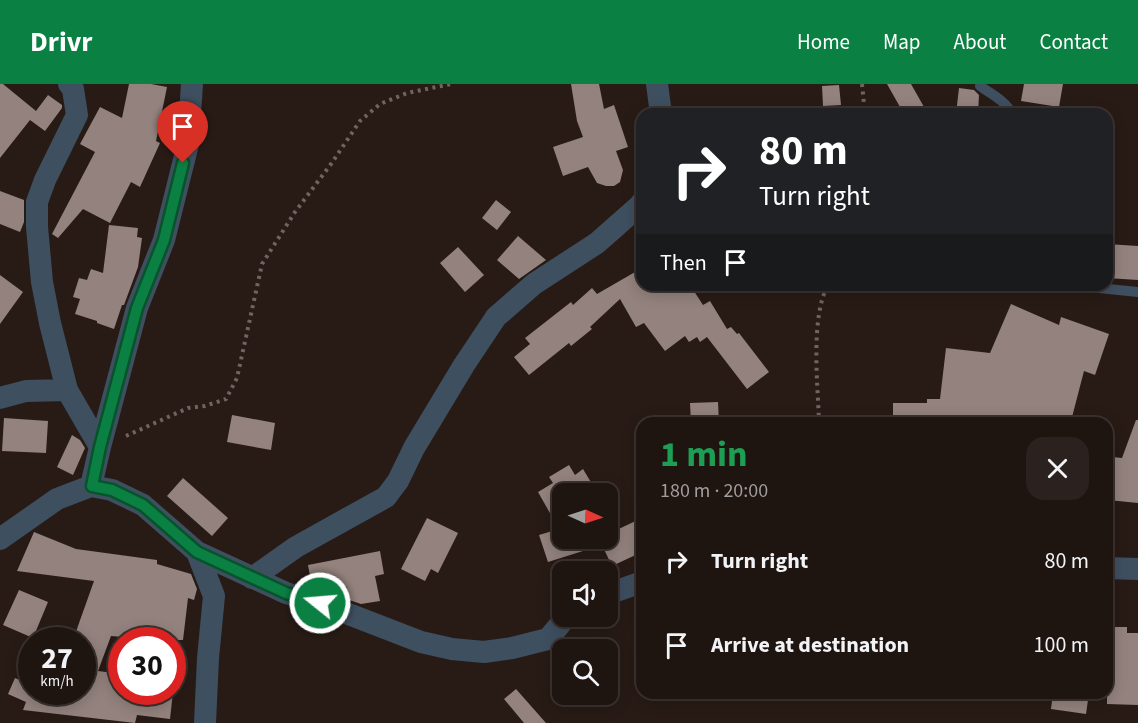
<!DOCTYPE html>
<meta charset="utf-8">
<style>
:root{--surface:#1e1410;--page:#2b211e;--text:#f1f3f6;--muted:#a19e9f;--line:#3c3330;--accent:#0b8043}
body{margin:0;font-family:"Source Sans 3",sans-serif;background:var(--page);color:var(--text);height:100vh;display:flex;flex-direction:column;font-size:22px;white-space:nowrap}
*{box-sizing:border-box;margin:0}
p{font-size:20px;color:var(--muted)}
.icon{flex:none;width:33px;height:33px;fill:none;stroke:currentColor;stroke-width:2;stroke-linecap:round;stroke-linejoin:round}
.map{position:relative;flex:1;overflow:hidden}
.side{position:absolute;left:636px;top:333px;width:477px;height:282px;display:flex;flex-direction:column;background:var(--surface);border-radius:18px;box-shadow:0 3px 15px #0003,0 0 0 2px var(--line)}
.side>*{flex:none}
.guide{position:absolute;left:636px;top:24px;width:477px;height:183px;border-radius:18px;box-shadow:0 3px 15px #0003,0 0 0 2px var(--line);background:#202124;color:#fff;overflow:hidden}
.needle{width:39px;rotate:93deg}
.buttons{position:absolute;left:552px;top:399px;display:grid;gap:12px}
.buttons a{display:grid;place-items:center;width:66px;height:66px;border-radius:12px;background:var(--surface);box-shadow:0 3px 15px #0003,0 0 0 2px var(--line);font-size:30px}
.speed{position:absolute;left:18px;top:543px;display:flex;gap:12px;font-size:30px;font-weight:700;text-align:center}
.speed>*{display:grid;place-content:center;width:78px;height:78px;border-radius:50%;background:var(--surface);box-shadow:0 3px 15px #0003,0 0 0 2px var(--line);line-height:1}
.speed small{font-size:15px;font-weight:400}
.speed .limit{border:9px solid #d22;background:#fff;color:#111}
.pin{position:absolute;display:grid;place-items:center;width:51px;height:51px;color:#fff;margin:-62px -26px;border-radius:50% 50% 50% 0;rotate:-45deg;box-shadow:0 0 6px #0007}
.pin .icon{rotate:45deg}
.me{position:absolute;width:66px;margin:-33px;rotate:287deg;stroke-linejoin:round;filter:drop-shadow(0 0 4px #0008)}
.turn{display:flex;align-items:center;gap:21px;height:126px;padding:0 24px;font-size:27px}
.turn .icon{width:78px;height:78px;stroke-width:2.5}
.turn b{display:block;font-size:42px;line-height:51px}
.then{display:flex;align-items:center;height:57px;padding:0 24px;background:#0003;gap:12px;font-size:22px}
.round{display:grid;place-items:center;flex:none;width:63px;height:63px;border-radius:18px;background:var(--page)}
.summary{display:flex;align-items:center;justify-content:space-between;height:102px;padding:0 24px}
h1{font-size:36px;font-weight:700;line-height:45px;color:#1e9e55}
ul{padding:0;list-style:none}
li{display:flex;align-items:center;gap:18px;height:84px;padding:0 24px}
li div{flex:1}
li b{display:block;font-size:22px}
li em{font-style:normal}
header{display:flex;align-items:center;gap:36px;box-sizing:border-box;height:84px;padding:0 30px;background:var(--accent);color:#fff}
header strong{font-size:28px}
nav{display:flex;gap:33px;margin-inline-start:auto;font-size:21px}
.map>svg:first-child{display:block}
.building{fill:#93827d}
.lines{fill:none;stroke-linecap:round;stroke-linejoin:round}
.path{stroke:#706460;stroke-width:4;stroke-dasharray:3 4.5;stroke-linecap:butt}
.lane{stroke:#3e4f60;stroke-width:10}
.street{stroke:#3e4f60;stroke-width:22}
.route-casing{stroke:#07532c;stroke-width:15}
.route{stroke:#0b8043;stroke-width:10}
</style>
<header>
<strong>Drivr</strong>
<nav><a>Home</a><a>Map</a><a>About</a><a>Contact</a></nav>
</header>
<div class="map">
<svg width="1138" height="639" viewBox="0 0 1138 639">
<rect width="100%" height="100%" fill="#281b16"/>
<path class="building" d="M0,0H3L36,27L48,11L62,21V24L45,47L30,36L0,74Z
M129,0H151L167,3L156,57L160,59L140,103L131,98L110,139L83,125L58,154L52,150L95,68L80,60L100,23L122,34Z
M571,0H599L604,25L614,21L628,63L616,67L623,86L620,98L614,102H606L597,99L588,83L563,92L553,63L583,53L577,37Z
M887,0H911L928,30H904Z
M1024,0H1063L1059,23L1021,17Z
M839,1L841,21L823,22L822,2Z
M959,4L974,6L979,11L978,30H956Z
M0,107L24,116V138L20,148L0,140Z
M496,116L511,128L497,146L482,134Z
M109,141L138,144L137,153L142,154L138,183L124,221H122L114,245L97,239V237L75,230L80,215L73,213L79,194L87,196L91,185L103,189Z
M518,152L546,176L519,195L497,176Z
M1107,160L1138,162V196L1107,194Z
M458,163L484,191L465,208L440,179Z
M642,184V201H690L703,221L710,217L727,245L731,243L737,250L739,249L769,288L747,305L707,253L700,258L697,253L689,258L685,252L665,267L644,239L636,243L620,215L590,243L592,245L571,262L569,259L529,291L514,273L530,260L525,254L571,218L573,221L592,204L597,210Z
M0,191L23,208L0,240Z
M1011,220L1059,241L1061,233L1109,250L1095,291L1084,287L1071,337L1048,331L1046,339H1033L1004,332L1002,339H893V319H927V315H940L946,264L990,269Z
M718,318L719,339H691L690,319Z
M232,331L275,339L271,366L227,358Z
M4,334L48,337L46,369L2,367Z
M1136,336H1138V419L1108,416L1112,373L1122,374Z
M72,351L80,356L85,364L73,391L57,383Z
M569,381L575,391L583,385L598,410H562V454H608V450L642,434V468L612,482L602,461L548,478L539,451L559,445L538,408L553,399L549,393Z
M183,394L228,434L212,452L167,412Z
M427,434L458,449L438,489L431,485L425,497L401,485Z
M34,448L76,465L157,476V480L191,490L197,505L194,516L188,514L183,556H158L111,552L98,587L122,590V608H173L170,635L137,631L135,639L23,626L26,618L8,610L15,594L32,601V608H82V556H73L94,497L17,487Z
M380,467L384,490L375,492L380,517L361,520L349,516L347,503L325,507L312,503L308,481Z
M19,506L48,518L33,554L3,541Z
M1109,543H1127V549H1138V621L1107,620V599H1110Z
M516,605L546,639H524L504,615Z
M1053,609H1089L1086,630L1051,625Z"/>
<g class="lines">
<path class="path" d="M862,0L865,30
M819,339C818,301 810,234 828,201
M126,352L188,324L205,322L226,315L237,294L262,180L295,128L331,80L360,37L380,20L407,9L451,0"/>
<path class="lane" d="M980,2C991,10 1006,17 1012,30
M1070,201L1138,208"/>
<path class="street" d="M69,0L73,5L77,31L45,96L37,118V143L42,198L50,239L67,306L100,363
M657,0L661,30
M0,314L26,307L67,306
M91,402L100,363L137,224L164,156L188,60L192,0
M0,455L57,415L91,402L112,406L143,421L197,468L286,509L320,519L421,558L452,565L484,568L512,564L548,555L567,532
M197,468L214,512L208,574L205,639
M1107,484L1138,485
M252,494L296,463L386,413L398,397L414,364L464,281L496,233L534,200L597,159L639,122L642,118
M608,510L642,498"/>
</g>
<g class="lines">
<defs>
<path id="route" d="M183,79L164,156L137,224L100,363L92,402L112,406L143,421L197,468L286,509L320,519"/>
</defs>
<use href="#route" class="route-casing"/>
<use href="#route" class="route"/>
</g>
</svg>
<div class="buttons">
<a><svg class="needle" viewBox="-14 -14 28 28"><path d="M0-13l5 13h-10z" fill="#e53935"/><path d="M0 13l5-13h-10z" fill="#a19e9f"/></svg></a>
<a><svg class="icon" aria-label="sound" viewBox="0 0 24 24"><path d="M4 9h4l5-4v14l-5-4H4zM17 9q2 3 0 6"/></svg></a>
<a><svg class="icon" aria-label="search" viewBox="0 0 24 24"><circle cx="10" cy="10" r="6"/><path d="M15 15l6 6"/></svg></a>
</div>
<div class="speed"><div>27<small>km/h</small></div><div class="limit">30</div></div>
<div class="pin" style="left:183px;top:79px;background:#d93025"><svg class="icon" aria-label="arrive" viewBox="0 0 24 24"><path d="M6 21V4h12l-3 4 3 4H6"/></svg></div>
<svg class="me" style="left:320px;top:519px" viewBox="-20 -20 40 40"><circle r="17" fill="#0b8043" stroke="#fff" stroke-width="3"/><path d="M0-11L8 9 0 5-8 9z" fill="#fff"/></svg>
<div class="guide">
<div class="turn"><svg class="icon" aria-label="right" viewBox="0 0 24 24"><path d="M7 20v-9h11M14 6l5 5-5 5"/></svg><div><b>80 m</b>Turn right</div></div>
<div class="then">Then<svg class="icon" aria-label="arrive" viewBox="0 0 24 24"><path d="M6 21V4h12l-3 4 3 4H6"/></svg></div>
</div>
<section class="side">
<div class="summary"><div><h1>1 min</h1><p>180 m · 20:00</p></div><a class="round"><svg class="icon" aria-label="close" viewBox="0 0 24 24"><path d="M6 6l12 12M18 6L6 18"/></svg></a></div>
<ul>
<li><svg class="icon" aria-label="right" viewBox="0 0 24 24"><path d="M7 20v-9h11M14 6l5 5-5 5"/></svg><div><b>Turn right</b></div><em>80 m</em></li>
<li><svg class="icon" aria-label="arrive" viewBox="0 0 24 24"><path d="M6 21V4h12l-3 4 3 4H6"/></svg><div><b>Arrive at destination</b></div><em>100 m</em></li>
</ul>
</section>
</div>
